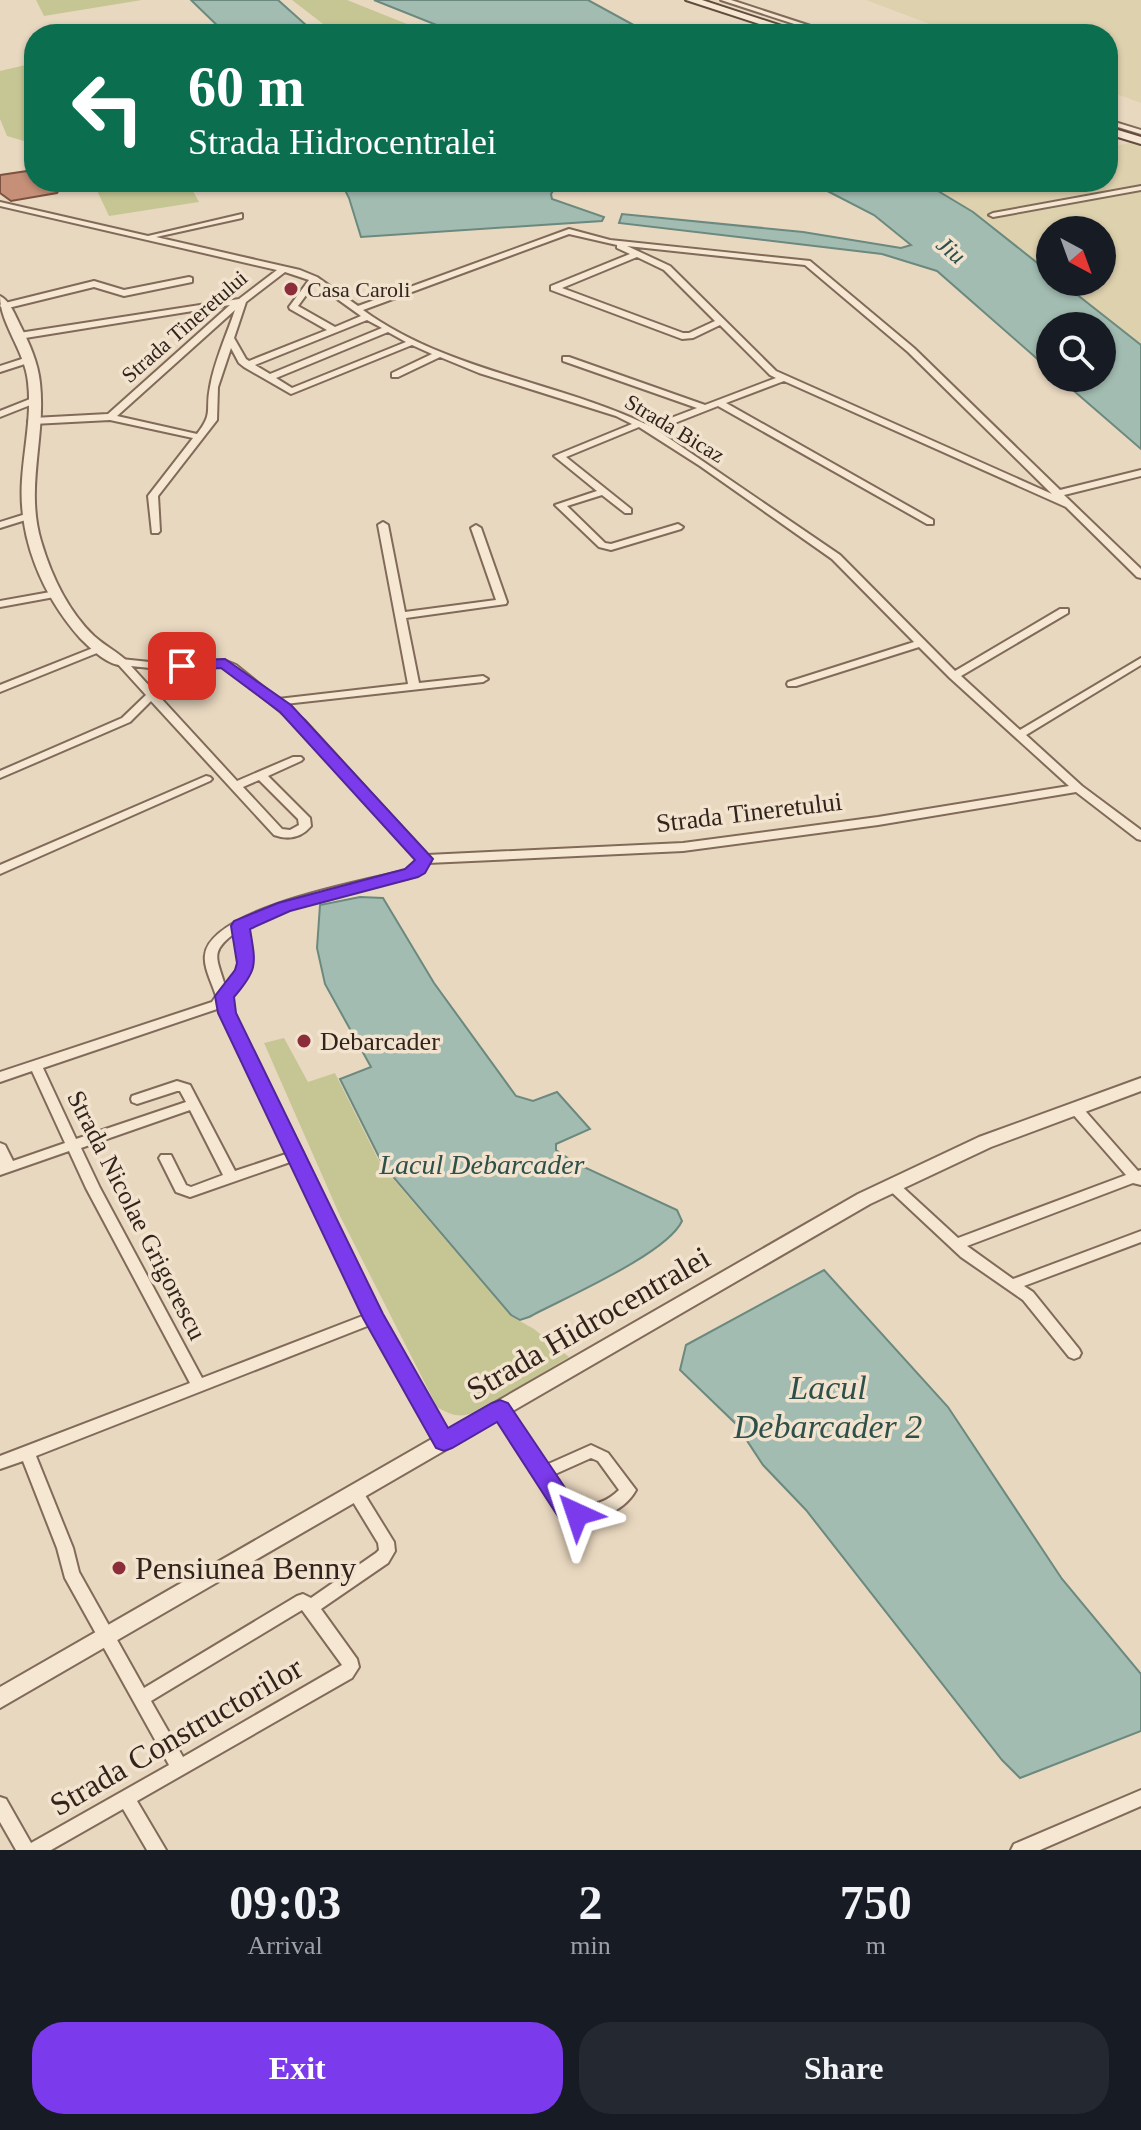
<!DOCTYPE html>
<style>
:root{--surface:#171b24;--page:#242831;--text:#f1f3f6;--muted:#9ea1a6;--accent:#7c3aed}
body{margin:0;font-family:Georgia,serif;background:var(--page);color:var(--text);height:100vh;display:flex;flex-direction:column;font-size:30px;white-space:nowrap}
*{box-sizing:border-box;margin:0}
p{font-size:26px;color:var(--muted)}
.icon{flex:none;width:44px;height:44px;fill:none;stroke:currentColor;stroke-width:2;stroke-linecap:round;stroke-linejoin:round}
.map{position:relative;height:1850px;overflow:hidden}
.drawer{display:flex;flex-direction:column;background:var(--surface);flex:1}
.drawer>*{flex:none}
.banner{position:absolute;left:24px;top:24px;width:1094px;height:168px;border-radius:32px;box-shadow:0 2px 6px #0004;background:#0b6e4f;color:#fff;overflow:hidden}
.needle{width:52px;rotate:139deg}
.controls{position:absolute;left:1036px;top:216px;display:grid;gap:16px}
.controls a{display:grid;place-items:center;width:80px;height:80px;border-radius:50%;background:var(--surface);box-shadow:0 2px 6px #0004;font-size:40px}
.pin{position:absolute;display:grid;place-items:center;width:68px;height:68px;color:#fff;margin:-34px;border-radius:16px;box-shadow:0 4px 12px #0006}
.me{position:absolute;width:88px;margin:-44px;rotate:318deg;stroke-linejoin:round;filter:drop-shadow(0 0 6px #0008)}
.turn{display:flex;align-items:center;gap:28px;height:168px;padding:0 32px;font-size:36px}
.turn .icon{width:104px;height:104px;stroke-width:2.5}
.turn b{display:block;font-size:56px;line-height:68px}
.eta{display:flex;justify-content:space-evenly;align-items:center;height:136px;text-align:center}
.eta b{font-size:48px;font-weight:600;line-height:56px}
.action{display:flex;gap:16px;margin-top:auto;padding:16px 32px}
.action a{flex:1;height:92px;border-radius:32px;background:var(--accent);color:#fff;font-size:32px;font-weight:600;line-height:92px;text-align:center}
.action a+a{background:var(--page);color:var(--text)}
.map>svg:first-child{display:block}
.farmland{fill:#ded1ae}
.green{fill:#c6c695}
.water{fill:#a2bcb1;stroke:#6b897e;stroke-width:2}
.building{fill:#c58f78;stroke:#7e5241;stroke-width:2}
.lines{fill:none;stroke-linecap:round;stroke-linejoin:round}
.minor-casing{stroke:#816a59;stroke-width:4}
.tertiary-casing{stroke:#816a59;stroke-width:4}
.secondary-casing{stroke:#634b3d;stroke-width:4}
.minor{fill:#f5e7d2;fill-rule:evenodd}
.tertiary{fill:#f5e7d2;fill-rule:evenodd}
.secondary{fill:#f5e7d2;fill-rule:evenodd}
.route{fill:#7c3aed;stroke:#51269a;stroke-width:2}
.poi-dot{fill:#8b2e3a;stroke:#f2e3cf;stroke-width:3}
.labels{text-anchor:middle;stroke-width:7;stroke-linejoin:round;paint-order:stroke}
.far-poi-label{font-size:22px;fill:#32241d;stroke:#f2e3cf;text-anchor:start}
.far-street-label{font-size:22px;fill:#32241d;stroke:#f2e3cf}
.far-water-label{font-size:24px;font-style:italic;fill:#2d504a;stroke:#f2e3cf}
.street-label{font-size:26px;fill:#32241d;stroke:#f2e3cf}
.poi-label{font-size:26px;fill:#32241d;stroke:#f2e3cf;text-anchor:start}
.water-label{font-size:28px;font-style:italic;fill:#2d504a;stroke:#f2e3cf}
.near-street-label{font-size:32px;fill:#32241d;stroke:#f2e3cf}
.near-poi-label{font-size:32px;fill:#32241d;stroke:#f2e3cf;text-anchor:start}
.near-water-label{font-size:34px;font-style:italic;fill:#2d504a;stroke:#f2e3cf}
</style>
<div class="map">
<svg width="1141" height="1850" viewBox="0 0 1141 1850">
<rect width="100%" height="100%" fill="#e9d8c0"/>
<path class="farmland" d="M866,0H1141V103L1108,91V34H956Z
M1141,140V345L1061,282H1102V230H1050V273L973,212L938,190L972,182H1108V148Z"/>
<path class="green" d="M36,0H142L44,16Z
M292,0H347L432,34H336Z
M34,63V144L7,136L0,119V71Z
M93,182H188L199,202L109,216Z
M284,1038L308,1082L335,1073L381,1165L511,1316L534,1329L569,1357L477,1412C460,1418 452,1416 437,1407L340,1216L264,1043Z"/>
<path class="water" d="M191,0H278L316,34H226Z
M374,0H588L650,34H459Z
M341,182H559L551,194L552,199L604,217L602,221L361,237L349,198Z
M810,182H923L973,212L1050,273V282H1061L1141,345V449L1059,378H1102V326H1050V370L937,271L882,254L619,223L622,214L803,232L901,248L911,245L874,215Z
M360,897L383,898L434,983L516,1096L533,1101L557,1092L590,1129L556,1144V1150L575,1163L677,1210L682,1221C667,1254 564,1298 529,1317L520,1320L511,1315L383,1165L340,1079L371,1067L325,984L317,948L320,905Z
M824,1270L948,1407L1062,1579L1141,1674V1731L1020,1778L1002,1760L806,1510L763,1465L736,1424L680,1370L686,1345Z"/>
<path class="building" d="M34,170V182H64L57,193L11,201L0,193V175Z"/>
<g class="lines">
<defs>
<path id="minor" d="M721,0H731L835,34H825Z
M772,25L777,26L766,34H758Z
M1108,120L1141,130V134L1108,124Z
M1141,186V190L993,217L989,215L993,213Z
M0,202L148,236L242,214V218L156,237L300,270L317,277L358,306L569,229L610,240L810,261L914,348L1060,490L1141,470V476L1064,495L1141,569V578L1137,577L1066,507L784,381L726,403L933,520V524H927L718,406L657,430L840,555L955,671L1060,609H1068V613L961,676L1020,730L1141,658V665L1026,735L1082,786L1141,830V840L1137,839L1076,792L878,825L683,851L428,863L422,872L416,876C359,891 299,899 246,927L252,963L250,972L229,998L238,1026L304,1155L379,1316L451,1442L449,1446L444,1448L439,1446L370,1325L36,1456L73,1548L79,1572L144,1688L297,1596L303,1594L311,1598L376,1553L379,1550L378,1543L350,1497L347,1492L350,1487L355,1486L360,1487L394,1542L395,1551L388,1563L321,1609L357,1659L359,1667L352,1678L137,1801L166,1850H147L123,1809L51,1850H16L0,1822V1797L6,1799L31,1843L169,1765L65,1578L57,1548L23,1461L0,1469V1456L190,1383L86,1188L69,1151L0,1175V1143L5,1145L13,1161L65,1143L32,1071L0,1082V1072L212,1002L216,996C213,985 203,967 205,955C210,908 368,880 408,870L414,866L418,859L297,725L228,669L219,665L185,669L158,695L237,781L293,757H301L303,759L301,761L268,776L310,818L311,826C301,838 288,840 274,835L151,701L130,722L0,778V771L122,718L146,695L116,662L121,659L169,664L224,660L236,665L278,699L408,684L378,525L383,522L388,525L405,612L496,600L471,528L476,525L481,528L507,602L506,604L406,618L419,683L483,676L488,679L483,682L285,704L305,721L427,855L683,843L878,817L1069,786L950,678L919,647L796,686H788L787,684L788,682L914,642L832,559L700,466L639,427L566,457L631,509V513H625L602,495L567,506L605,543L611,544L678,524L683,527L681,529L611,550L599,547L555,505L597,491L554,456L632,424L616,416L479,373L440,357L398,377H392V373L432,354L412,345L291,394L244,367L239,363L231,348L218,387L217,420L158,496L160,531L158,533H152L148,496L193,438L110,420L33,424L28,421L33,418L108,414L230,305L19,339L15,336L19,333L239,299L277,270L0,206ZM569,234L617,245V248L630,254L551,286V290L682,339L693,338L720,325L770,375L776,378L705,405L569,357H563V361L697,408L650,426C557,381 449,372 363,310ZM627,246L805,265L908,352L1052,494L776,371L670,266ZM637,257L664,270L715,321L689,333H683L562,288ZM285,272L309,280L289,307L290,309L327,330L249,361L246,359L234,338L246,302ZM315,283L361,316L335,327L298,306ZM235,310C227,334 214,362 210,387C205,411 214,412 197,434L117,416ZM367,320L382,328L270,374L255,365ZM388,332L406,342L292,388L276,378ZM131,666L169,670H172L152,689ZM259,780L298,819L299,825L290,830L282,829L243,787ZM235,933C240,961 244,964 225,986C217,958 209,952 235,933ZM220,1008L226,1026L289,1153L235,1171L190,1085L177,1081L132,1096L131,1099L132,1102L137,1104L177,1091H180L186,1102L76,1139L43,1068ZM190,1110L223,1175L191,1187L186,1185L171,1155H161L159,1158L176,1192L190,1197L293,1161L365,1315L202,1378L100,1188L81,1148ZM302,1610L342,1665L183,1757L151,1701Z
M189,277L192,278V282L124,296L94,287L4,309L0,306L1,304L94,281L124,290Z
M28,357L32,360L31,362L0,372V366Z
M35,397L40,400L38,402L0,417V411Z
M29,513L34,516L32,518L0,528V522Z
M56,591L60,592V596L0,607V601Z
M98,646L102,647L103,649L102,651L0,692V685Z
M206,776L210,777L212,779L210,781L0,874V865Z
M1075,1103L1080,1105L1138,1171L1141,1170V1185L1133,1183L967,1246L1013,1279L1141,1231V1242L1024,1286L1033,1292L1079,1349L1081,1353L1079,1357L1074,1359L1069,1357L1023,1300L961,1257L885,1186L887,1182H897L958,1238L1126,1175L1070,1111L1068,1108L1070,1105Z
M500,1403L505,1405L546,1465L591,1445L608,1453L636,1490C622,1515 589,1524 563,1516L495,1413L493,1409L495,1405ZM591,1458L598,1461L619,1490C606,1503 591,1507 573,1505L553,1475Z
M1141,1790V1806L1040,1850H1011L1014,1844Z"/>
<path id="tertiary" d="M0,296C10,301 15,315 20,325C29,343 38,362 40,383C46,436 25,488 41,541C51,575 68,611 94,636C105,646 118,652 128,662L126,665C110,668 91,649 80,638C42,595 18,538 22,480C24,448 32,415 28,382C25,351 0,324 0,296Z
M1141,1078V1091L991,1147L870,1204L0,1708V1687L858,1194L979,1137Z"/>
<path id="secondary" d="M686,0H702L806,34H790Z
M1108,127L1141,137V144L1108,134Z"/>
</defs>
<use href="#minor" class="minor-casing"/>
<use href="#tertiary" class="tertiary-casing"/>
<use href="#secondary" class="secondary-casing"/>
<use href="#minor" class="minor"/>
<use href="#tertiary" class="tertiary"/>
<use href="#secondary" class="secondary"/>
</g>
<path class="route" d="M225,659L291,705L433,859L425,873L418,877L290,911L250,929C256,965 258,969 234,997L236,1013L383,1314L448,1428L492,1403L500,1400L508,1403L576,1504L585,1507L589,1514L585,1521L577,1524L559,1518L497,1422L452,1448L444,1451L436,1448L363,1318L218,1013L215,996L235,970L237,963L231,926L234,921L278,903L405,869L415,860L280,712L221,668L182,671L174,666L182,661Z"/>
<g class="poi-dot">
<circle cx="291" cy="289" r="8"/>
<circle cx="304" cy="1041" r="8"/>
<circle cx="119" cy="1568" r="8"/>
</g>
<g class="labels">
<g class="far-poi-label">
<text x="307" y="297">Casa Caroli</text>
</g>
<g class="far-street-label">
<text transform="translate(184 326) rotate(-41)" y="8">Strada Tineretului</text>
<text transform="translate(675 428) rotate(31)" y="8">Strada Bicaz</text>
</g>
<g class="far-water-label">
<text transform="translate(951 250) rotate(40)" y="8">Jiu</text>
</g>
<g class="street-label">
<text transform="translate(749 812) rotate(-7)" y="9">Strada Tineretului</text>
<text transform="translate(137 1215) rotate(63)" y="9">Strada Nicolae Grigorescu</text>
</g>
<g class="poi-label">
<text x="320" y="1050">Debarcader</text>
</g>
<g class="water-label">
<text x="482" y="1174">Lacul Debarcader</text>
</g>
<g class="near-street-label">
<text transform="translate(588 1323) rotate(-30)" y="11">Strada Hidrocentralei</text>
<text transform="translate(176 1736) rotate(-30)" y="11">Strada Constructorilor</text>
</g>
<g class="near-poi-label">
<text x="135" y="1579">Pensiunea Benny</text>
</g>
<g class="near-water-label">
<text x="828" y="1399">Lacul<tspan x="828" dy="39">Debarcader 2</tspan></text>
</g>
</g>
</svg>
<div class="controls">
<a><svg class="needle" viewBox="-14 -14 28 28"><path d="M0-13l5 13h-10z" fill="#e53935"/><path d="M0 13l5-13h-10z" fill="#9ea1a6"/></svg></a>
<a><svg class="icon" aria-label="search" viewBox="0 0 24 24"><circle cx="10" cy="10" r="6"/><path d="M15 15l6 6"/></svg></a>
</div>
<div class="pin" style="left:182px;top:666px;background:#d93025"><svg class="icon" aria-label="arrive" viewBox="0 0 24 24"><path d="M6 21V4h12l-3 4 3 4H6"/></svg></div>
<svg class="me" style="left:577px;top:1514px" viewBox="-20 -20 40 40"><path d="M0-17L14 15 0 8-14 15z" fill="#7c3aed" stroke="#fff" stroke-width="4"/></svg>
<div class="banner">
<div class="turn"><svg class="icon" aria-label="left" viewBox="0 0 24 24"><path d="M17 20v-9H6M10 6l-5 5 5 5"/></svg><div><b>60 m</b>Strada Hidrocentralei</div></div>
</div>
</div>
<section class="drawer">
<div class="eta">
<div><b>09:03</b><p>Arrival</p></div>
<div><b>2</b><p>min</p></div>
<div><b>750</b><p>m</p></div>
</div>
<div class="action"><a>Exit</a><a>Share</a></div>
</section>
